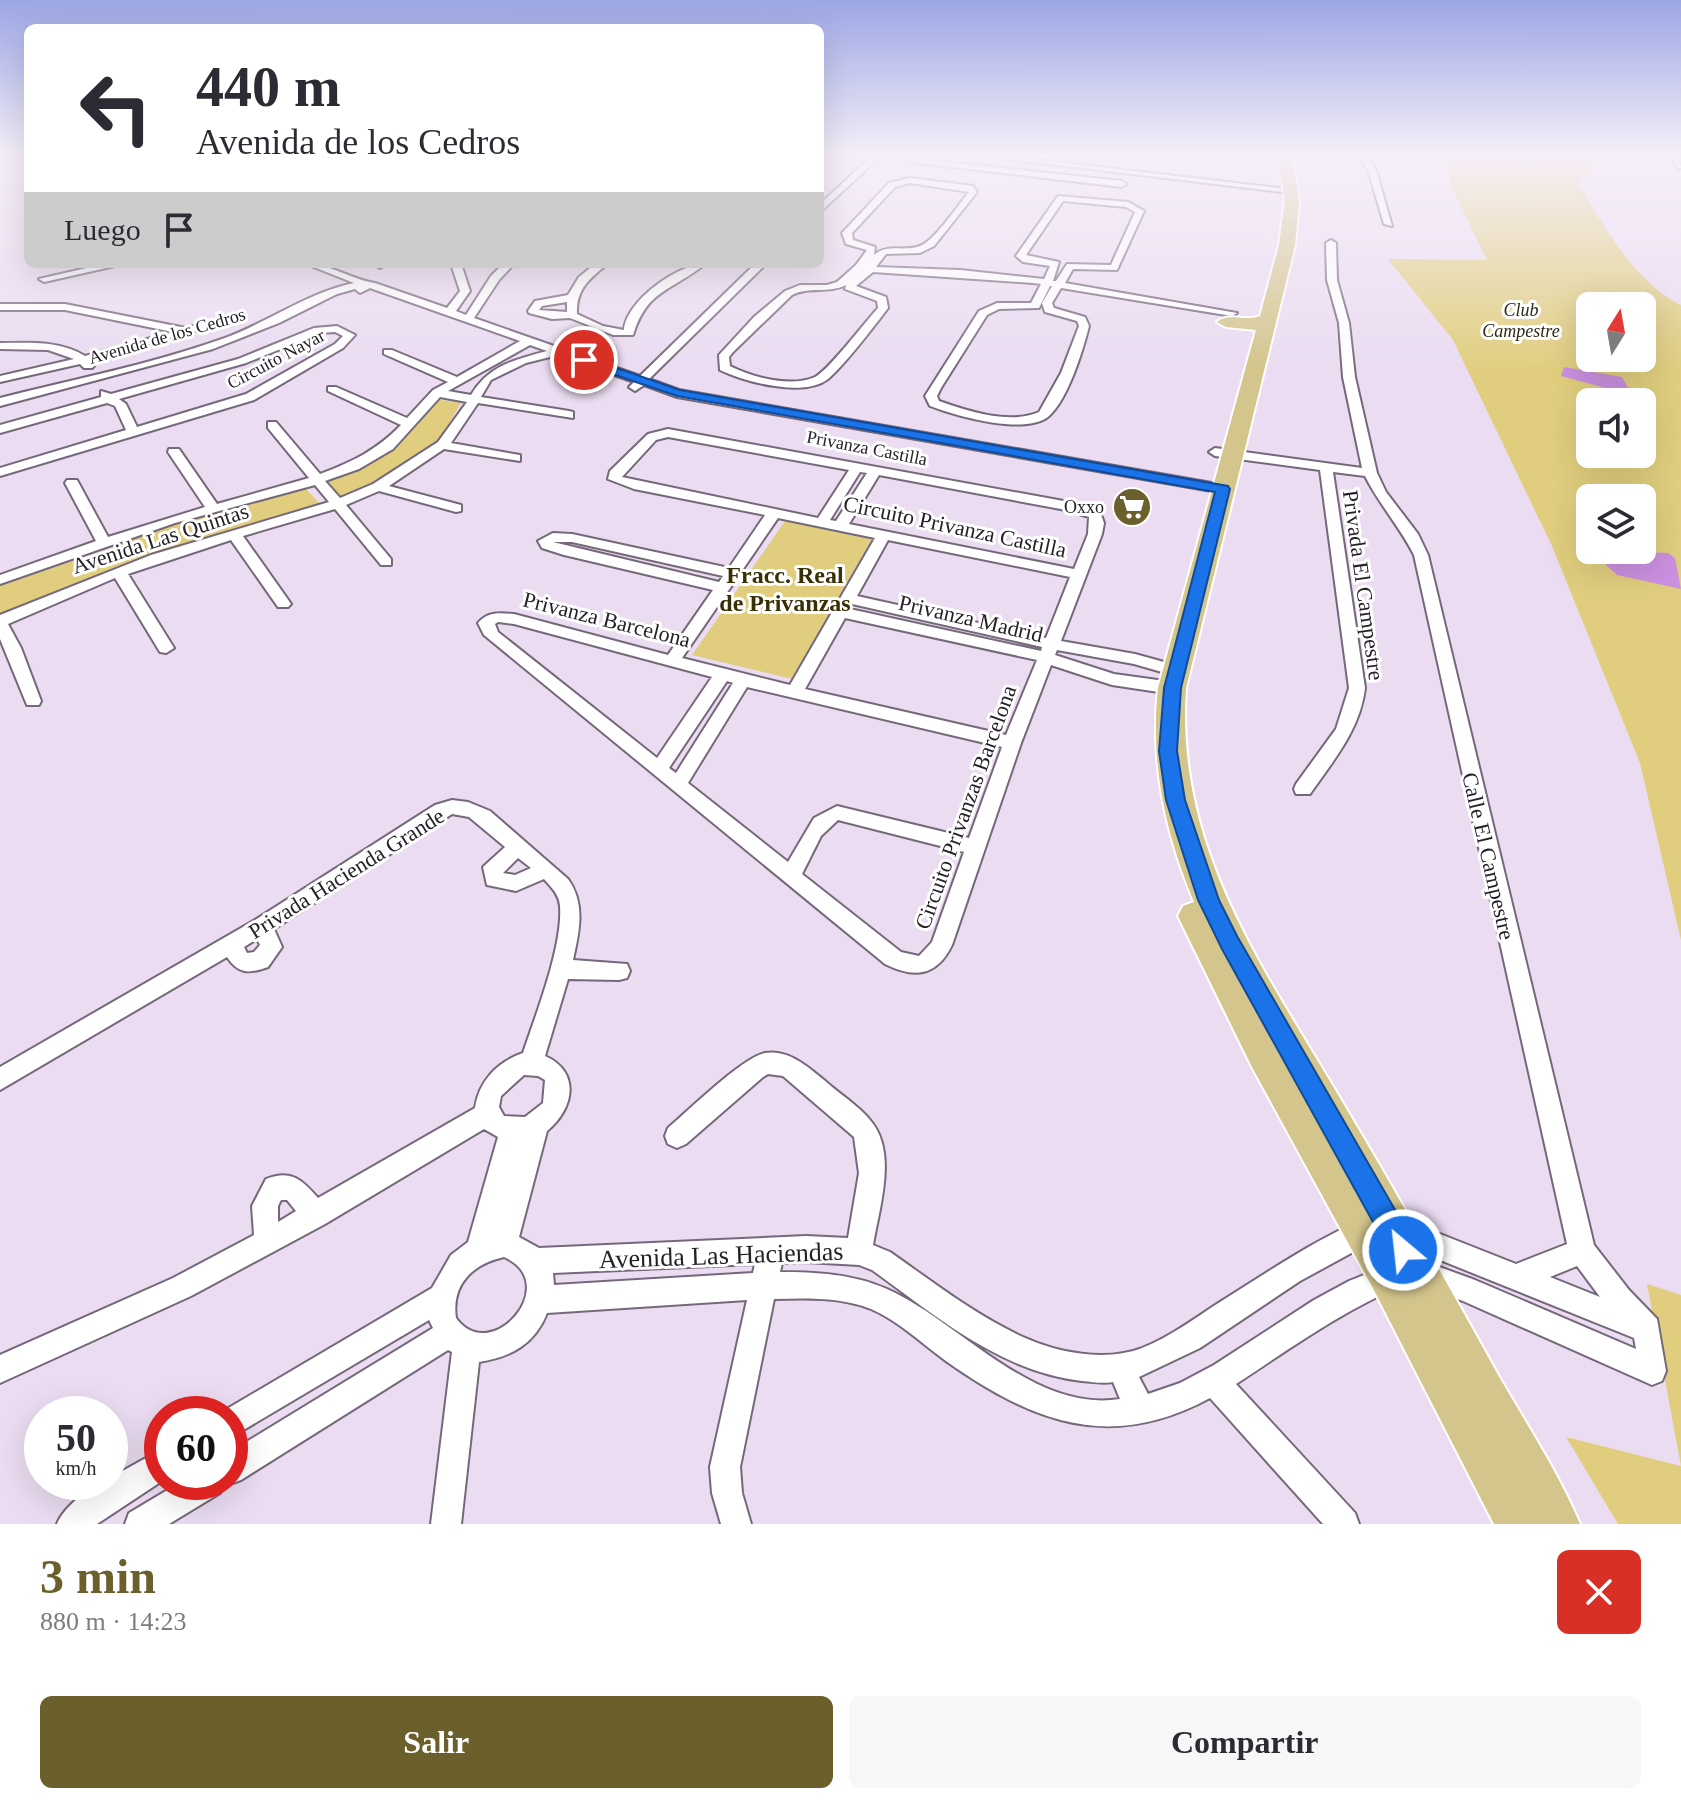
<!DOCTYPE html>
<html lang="es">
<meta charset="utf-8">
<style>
:root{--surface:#fff;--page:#f7f7f7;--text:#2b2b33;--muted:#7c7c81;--accent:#6b5f2c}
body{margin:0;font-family:Georgia,serif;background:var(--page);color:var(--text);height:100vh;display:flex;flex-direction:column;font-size:30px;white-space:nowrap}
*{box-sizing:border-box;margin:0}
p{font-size:26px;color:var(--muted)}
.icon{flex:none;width:44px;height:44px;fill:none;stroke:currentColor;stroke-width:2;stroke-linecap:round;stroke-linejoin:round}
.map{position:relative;height:1524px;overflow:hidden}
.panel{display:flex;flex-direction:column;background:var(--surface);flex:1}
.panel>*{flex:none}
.guide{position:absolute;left:24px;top:24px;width:800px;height:244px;border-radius:12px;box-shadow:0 8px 32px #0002;background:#fff;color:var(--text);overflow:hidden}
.needle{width:52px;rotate:11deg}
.controls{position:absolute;left:1576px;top:292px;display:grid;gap:16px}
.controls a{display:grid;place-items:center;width:80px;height:80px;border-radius:12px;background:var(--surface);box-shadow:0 8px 32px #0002;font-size:40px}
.speed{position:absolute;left:24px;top:1396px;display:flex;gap:16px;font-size:40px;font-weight:700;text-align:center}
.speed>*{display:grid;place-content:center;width:104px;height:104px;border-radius:50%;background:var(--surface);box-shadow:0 8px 32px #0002;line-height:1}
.speed small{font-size:20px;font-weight:400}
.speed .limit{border:12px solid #d22;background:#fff;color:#111}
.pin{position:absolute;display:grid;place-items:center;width:68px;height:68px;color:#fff;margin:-34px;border:4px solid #fff;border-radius:50%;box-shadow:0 2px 8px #0007}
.me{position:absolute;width:88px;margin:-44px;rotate:332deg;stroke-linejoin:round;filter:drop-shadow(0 0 6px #0008)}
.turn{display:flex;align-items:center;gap:28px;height:168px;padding:0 40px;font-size:36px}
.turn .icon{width:104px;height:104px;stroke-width:2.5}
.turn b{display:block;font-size:56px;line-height:68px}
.then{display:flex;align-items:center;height:76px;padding:0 40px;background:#0003;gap:16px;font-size:30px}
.round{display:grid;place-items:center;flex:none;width:84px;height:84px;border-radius:12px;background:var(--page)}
.head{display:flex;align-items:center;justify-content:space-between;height:136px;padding:0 40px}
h1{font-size:48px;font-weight:700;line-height:60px;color:var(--accent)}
.cta{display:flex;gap:16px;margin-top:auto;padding:16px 40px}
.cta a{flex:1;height:92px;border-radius:12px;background:var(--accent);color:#fff;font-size:32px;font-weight:700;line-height:92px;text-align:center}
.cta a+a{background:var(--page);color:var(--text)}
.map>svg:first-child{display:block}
.green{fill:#e0ce7e;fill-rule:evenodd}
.water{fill:#cb90df}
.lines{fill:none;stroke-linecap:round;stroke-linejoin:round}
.street-casing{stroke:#76687b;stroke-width:4}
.primary-casing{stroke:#fff;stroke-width:4}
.street{fill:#fff;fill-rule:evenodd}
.primary{fill:#d3c58b;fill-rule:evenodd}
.route{fill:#1a73e8;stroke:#114b97;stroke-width:2}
.labels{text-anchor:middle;stroke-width:6;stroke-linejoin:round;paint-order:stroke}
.far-park-label{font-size:18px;font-style:italic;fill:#2e2a18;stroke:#fff}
.far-street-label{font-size:18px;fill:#262128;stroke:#fff}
.far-poi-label{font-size:18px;fill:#262128;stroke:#fff;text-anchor:end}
.street-label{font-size:22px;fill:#262128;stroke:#fff}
.neighbourhood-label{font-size:24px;font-weight:bold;fill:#382f04;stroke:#fff}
.near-street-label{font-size:26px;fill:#262128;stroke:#fff}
</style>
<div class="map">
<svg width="1681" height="1524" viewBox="0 0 1681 1524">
<rect width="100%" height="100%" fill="#ebdcf1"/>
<path class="green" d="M1444,157H1596L1599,159L1578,183C1602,224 1637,285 1681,305V940L1640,763L1552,546L1453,340L1388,259L1487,260L1453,191ZM1590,306H1642V358H1590ZM1590,402H1642V454H1590ZM1590,498H1642V550H1590Z
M435,399L461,403L438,442L371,486L339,499L328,481L376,459Z
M306,489L321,505L144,556L0,614V585L109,549L150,530Z
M785,521L872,539L792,679L692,655Z
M1647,1284L1681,1295V1524H1618L1566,1437L1681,1466Z"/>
<path class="water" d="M1564,367L1622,377L1632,395L1561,376Z
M1599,550L1668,553L1675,558L1681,589L1617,575L1602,561Z"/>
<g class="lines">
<defs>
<path id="street" d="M871,157H880L820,212V204Z
M988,157H1013L1295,190L1291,193Z
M1360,157H1368L1376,170L1392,226L1384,224L1368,170Z
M1671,157H1679L1681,168H1678Z
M911,158L1122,181L1126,184L1122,187L908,162Z
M910,178L973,186L977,192L934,246L920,253L886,254L876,267L960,270L1044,279L1050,266L1023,262L1016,256L1058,196L1128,202L1144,211L1117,270L1073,269L1065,283L1237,313L1232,316L1061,288L1052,303L1054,308L1085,317L1089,326C1083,350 1068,399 1049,416C1026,436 956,416 930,406L925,396L979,311L997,303H1031L1041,284L1033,283L873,272L856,286L886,297L888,308C871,330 848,361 828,379C804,398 745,382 720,370L719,355L754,317L785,291L800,285H827L837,282L856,265L867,250L846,244L842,233L889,183ZM910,183L969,192C958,205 933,244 917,247C901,251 887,244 874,255L875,247L853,240L852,233L895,187ZM1063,201L1126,207L1135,212L1111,265L1067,264L1056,281H1053L1059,262L1026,255ZM846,285L845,289L877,301L878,308C865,322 829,370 815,377C790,388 752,377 730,366L729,357L733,352L792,295C809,286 828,294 846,285ZM1050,286H1052L1042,303L1045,312L1077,321L1079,326L1061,373L1039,412C1010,425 967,411 939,401L937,396L941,388L987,315L999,309L1039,308Z
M1331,240L1336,243L1337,280L1349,323L1355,377L1377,473L1386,492L1418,534L1428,555L1594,1245L1629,1290L1657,1319L1666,1371L1662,1381L1652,1385L1463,1301L1414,1283L1410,1274L1414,1265L1423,1261L1475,1280L1636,1349L1634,1338L1388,1239L1384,1230L1388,1221L1397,1217L1516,1264L1567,1244L1414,555C1400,527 1379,504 1365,476L1333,472L1365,688C1360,730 1333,761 1310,794H1296L1294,789L1296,784L1336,729L1349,688L1320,470L1215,456L1209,452L1215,448L1362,468L1343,377L1339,323L1327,280L1326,243ZM1577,1266L1600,1297L1550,1277Z
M104,264H124L44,282L39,279Z
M306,264C331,264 353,280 375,283L447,308L460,291L452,267L454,264H465L462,267L470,291L456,311L466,315L491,276L503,264H514L499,280L474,318L640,376L755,264H766L649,379L679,390L1223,485L1230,489L1223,493L677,397L644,385L635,391L629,387L634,382L558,355L526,363L491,380L481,397L569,411L573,412V418L478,403L451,443L520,455V461L444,449L389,486L461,505V511L456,512L379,491L346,505L391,559V565H381L335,509L243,536L291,604L288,607H278L231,540L128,574L174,648L166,653L160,652L115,578L8,624L21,648L41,701L39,705H27L0,639V615L151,555L329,502L315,485L175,523L0,584V575L96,541L65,483L67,480H77L108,537L205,507L168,452L169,449H179L217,504L309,478L268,428V422H276L320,474C352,462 377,450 401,425L328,391V387H336L407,418L433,390L448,382L384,354V350H392L457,377L520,341L370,288L360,293L355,289L337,294L279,323L213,349L0,406V398C75,379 152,364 225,338C268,322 309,292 354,283ZM530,345L547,351C514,360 489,365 471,395L448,391ZM440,397L467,402L438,442L373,484L340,498L325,481L359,469L393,449Z
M386,264L380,268L375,265L376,264Z
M595,264H607C590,279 576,288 577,314L603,326L624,330C626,301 678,264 705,264C672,291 647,289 633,335H613L570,318L552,319L529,313L528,311L535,301L568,295L579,277ZM567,302V312L539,310L542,306Z
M0,304H65L186,328L224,318L229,321L90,361L94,366L92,368H84L80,364L0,382V376L74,359L48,350L0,349V343C29,343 59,340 85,356L173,332L65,310H0Z
M337,326L355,335L343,348L254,400L0,476V468L126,430L115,406L107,403L0,433V425L101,397V391L111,394L238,359L314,328ZM335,332L343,336L335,344L246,394L137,427L126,404L119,399L246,363L320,333Z
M668,429L1069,502L1100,512L1104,523L1102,534L1061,641L1135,654L1182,667L1184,671L1176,676L1134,664L1057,650L1055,655L1114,674L1172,682L1180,688L1172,694L1112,685L1051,665L1021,743L952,945C937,976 915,979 885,964L484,635L478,623C488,611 499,613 514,614L668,655L713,590L564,555L542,548L538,541L553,533L572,534L729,568L765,515L634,489L608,479L610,471L648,434ZM668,437L849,470L818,518L622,477L656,440ZM860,472L867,473L836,521L830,520ZM879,475L1066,510L1089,517L1088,534L1074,569L849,524ZM778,518L875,538L790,685L682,658ZM888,540L1070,577L1046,638L857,596ZM553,542H572L723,576L719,582ZM852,604L1042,647L1041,651L850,609ZM845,618L1037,660L1006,735L805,689ZM498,622L514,624L712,677L657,758L498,632L495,624ZM727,681L733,683L676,773L669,768ZM747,687L1002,747L969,838L837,806L814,818L788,862L688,783ZM838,820L964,852L932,942L919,956L901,952L802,874L821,836Z
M452,800L468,802L490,811L568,879C586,904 579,932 573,960L627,964L630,971L627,978L619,980L568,979L545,1056C581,1072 574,1109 547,1131L519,1237L539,1248L806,1236L848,1238L859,1173L854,1137L783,1076L768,1074L763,1077L686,1144L677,1148L668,1144L665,1136L668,1128C688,1111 743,1057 765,1053C788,1049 807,1066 824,1080C838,1093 858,1105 870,1120C898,1152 879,1208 873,1245L890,1252C933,1282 975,1315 1023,1337C1058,1353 1105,1362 1142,1348C1170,1337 1195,1318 1220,1302C1268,1272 1316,1239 1368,1217L1377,1221L1381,1230L1377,1239L1300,1281L1200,1348L1139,1377L1148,1394L1180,1383L1214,1365L1314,1300L1349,1281L1394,1263L1403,1267L1407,1276L1403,1285C1342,1311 1291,1348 1236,1384L1355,1513L1359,1524H1323L1210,1398C1110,1452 1034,1423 946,1361C921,1343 899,1321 871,1309C841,1297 806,1298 774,1299L740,1467L742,1493L751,1524H721L712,1493L710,1467L747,1300L547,1313C535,1344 511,1357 479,1362L461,1524H431L452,1352L448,1350L241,1480L230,1484L225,1482H230V1452L433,1328L429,1320L230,1438V1414L220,1413L432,1288L451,1255L468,1242L498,1137L484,1129L325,1224L191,1296L0,1383V1355L173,1278L254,1235L252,1206L266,1179C292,1169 302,1180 318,1198L475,1108C479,1081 497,1062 523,1053C536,1014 563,946 560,906C559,894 551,887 544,879L516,891L487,885L483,867L505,847L469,817L452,814L274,929L282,947L268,967C249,974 238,974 227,957L0,1090V1067L255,920L435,805ZM518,858L531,868L515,875L503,873ZM257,939L260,945L254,952L247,953L244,947ZM524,1075L538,1076L545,1080L543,1103L525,1117L504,1116L499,1107L501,1096ZM281,1200H287L296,1211L278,1222V1206ZM504,1257C564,1283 491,1367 456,1318C451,1284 473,1264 504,1257ZM806,1262L859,1265L872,1270C936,1316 1001,1372 1082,1381C1092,1382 1103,1384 1113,1382L1120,1399C1033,1413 959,1321 887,1289C853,1274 817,1272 780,1272L782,1263ZM755,1264L753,1273L554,1285L553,1273Z
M162,1449V1481L97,1524H57C63,1508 92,1483 110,1482V1478Z
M181,1482H224L220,1493L169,1524H125L129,1513Z"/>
<path id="primary" d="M1278,157H1292L1299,201L1295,245L1186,688C1175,847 1261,965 1338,1095C1393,1187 1446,1281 1498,1375C1526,1424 1558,1472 1580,1524H1494L1375,1292L1252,1067L1178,916L1183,906L1194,902C1165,832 1150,764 1158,688L1256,330L1226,327L1217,322C1228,312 1246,322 1260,316L1279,245L1285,201Z"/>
</defs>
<use href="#street" class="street-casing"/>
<use href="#primary" class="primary-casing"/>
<use href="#street" class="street"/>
<use href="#primary" class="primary"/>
</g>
<linearGradient id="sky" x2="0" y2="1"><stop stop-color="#9ca6e4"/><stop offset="0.42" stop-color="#f6eff9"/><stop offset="1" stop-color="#f6eff9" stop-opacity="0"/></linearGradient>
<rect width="1681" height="370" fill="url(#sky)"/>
<path class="route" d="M580,358H588L680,390L1228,486L1230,489L1181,688L1177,751L1185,800L1219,900L1237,936L1413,1241L1416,1250L1413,1260L1403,1263L1394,1260L1222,949L1198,900L1166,800L1159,751L1164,688L1215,492L677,396L580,363Z"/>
<defs>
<symbol id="supermarket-disc" viewBox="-11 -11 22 22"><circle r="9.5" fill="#6b5f2c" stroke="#fff"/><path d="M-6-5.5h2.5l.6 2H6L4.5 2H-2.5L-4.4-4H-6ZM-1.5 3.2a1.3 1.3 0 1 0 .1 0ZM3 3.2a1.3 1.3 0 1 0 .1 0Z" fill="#fff"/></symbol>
</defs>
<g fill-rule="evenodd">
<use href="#supermarket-disc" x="1110" y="485" width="44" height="44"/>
</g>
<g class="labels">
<g class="far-park-label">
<text x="1521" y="316">Club<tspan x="1521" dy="21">Campestre</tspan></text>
</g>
<g class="far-street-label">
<text transform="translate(167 336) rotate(-16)" y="6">Avenida de los Cedros</text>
<text transform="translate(276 359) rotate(-28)" y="6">Circuito Nayar</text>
<text transform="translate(867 448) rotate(11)" y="6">Privanza Castilla</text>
</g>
<g class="far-poi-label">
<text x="1104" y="513">Oxxo</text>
</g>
<g class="street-label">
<text transform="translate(955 526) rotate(12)" y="8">Circuito Privanza Castilla</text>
<text transform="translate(160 538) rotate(-18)" y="8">Avenida Las Quintas</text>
<text transform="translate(1364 585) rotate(82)" y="8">Privada El Campestre</text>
<text transform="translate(971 618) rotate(13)" y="8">Privanza Madrid</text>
<text transform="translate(607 619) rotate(14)" y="8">Privanza Barcelona</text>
<text transform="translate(965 807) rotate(-70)" y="8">Circuito Privanzas Barcelona</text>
<text transform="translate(1489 856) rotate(77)" y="8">Calle El Campestre</text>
<text transform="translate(346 873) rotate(-32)" y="8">Privada Hacienda Grande</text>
</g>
<g class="neighbourhood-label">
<text x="785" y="583">Fracc. Real<tspan x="785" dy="28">de Privanzas</tspan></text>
</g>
<g class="near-street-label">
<text transform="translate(721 1255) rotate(-2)" y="9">Avenida Las Haciendas</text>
</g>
</g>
</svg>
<div class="controls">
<a><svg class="needle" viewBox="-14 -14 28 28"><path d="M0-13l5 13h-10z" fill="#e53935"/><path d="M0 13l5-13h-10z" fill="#7c7c81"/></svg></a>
<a><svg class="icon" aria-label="sound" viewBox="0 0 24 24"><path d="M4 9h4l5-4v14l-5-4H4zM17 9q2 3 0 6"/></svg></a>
<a><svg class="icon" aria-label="layers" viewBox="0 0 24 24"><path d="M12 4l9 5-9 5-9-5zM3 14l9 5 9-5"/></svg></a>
</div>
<div class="speed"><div>50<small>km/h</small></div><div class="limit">60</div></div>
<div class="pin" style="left:584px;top:360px;background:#d93025"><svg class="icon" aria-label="arrive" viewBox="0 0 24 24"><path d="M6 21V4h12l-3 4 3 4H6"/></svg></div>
<svg class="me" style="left:1403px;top:1250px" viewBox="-20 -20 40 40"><circle r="17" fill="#1a73e8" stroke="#fff" stroke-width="3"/><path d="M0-11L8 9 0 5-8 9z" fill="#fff"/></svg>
<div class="guide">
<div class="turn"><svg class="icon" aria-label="left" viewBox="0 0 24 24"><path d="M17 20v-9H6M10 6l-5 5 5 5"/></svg><div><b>440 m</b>Avenida de los Cedros</div></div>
<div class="then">Luego<svg class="icon" aria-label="arrive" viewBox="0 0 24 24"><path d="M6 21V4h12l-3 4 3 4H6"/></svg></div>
</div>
</div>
<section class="panel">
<div class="head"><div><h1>3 min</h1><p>880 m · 14:23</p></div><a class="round" style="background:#d93025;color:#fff"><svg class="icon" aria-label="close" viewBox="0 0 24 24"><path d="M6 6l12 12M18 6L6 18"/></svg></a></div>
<div class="cta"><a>Salir</a><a>Compartir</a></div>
</section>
